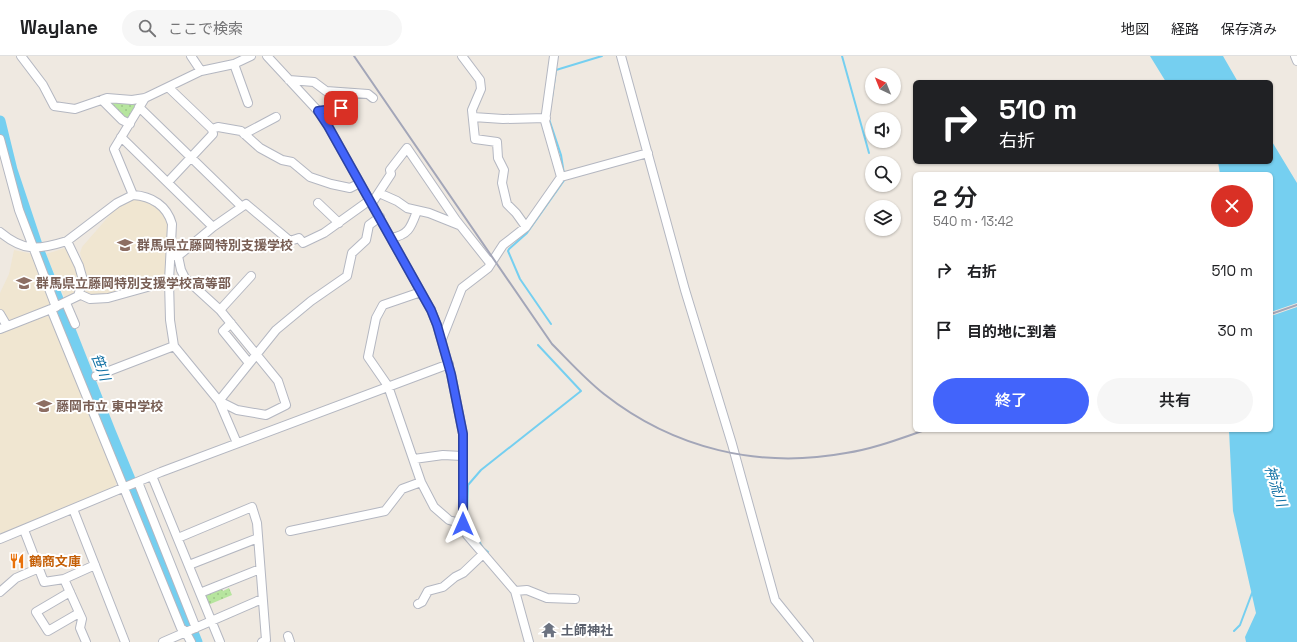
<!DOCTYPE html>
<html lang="ja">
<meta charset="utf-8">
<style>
:root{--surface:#fff;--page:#f6f6f6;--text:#202124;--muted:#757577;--line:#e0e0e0;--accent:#4264fb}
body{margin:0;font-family:"Space Grotesk","Noto Sans JP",sans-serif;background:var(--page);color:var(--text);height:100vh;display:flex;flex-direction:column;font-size:15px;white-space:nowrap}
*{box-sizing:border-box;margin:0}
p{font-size:13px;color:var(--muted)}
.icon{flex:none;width:22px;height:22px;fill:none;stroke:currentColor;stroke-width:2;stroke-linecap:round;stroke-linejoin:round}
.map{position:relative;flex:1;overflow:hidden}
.side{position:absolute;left:913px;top:116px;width:360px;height:260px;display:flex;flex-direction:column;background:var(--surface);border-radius:6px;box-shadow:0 1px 3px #0004}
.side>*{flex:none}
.top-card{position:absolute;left:913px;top:24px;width:360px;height:84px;border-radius:6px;box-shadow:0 1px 3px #0004;background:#202124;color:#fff;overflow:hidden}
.needle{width:26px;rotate:317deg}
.controls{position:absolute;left:865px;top:12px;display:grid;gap:8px}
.controls a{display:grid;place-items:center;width:36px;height:36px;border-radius:50%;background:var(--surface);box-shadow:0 1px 3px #0004;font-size:20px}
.pin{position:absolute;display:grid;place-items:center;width:34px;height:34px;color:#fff;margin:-17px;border-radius:8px;box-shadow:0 2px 6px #0006}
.me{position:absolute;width:44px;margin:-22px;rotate:0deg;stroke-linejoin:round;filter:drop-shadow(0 0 3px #0008)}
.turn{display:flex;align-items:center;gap:14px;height:84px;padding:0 20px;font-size:18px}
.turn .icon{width:52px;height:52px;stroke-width:2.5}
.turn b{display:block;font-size:28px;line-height:34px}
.round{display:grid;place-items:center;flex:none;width:42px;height:42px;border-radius:21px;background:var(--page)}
.headline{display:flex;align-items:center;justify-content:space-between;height:68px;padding:0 20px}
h1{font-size:24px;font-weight:600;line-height:30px}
.action{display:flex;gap:8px;margin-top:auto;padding:8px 20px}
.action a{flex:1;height:46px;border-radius:24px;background:var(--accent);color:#fff;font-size:16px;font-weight:600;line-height:46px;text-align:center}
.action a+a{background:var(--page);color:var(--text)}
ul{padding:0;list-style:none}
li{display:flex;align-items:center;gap:12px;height:60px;padding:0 20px}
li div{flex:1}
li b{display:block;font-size:15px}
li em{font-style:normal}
header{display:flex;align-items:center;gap:24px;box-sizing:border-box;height:56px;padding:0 20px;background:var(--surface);border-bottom:1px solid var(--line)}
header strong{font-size:19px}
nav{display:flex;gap:22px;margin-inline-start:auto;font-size:14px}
.search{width:280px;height:36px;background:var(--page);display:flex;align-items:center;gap:10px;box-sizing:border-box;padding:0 14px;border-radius:22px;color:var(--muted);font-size:15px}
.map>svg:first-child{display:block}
.education{fill:#f0e6d1}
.park{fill:url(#park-dots)}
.water{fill:#75cff0}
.pier{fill:#efe9e1}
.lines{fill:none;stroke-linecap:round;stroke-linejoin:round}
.stream{stroke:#75cff0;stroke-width:2}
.river{stroke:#75cff0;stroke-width:11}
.minor-casing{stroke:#b4b7c1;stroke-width:10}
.minor{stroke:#fff;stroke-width:8}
.rail{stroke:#a3a6b8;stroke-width:2}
.route-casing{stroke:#2b41a3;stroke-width:10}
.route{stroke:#4264fb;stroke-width:7}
.labels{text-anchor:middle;stroke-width:4;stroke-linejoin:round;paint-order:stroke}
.education-label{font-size:13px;font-weight:bold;fill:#785e54;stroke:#fff;text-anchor:start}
.food-label{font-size:13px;font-weight:bold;fill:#c56008;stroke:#fff;text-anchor:start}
.worship-label{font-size:13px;font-weight:bold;fill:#5b616d;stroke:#fff;text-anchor:start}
.water-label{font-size:14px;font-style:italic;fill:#0d6fa3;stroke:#fff}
</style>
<header>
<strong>Waylane</strong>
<div class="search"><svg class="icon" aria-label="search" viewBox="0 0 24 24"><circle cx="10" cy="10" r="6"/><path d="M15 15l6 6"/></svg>ここで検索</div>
<nav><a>地図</a><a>経路</a><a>保存済み</a></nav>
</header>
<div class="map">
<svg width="1297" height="586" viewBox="0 0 1297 586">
<defs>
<pattern id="park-dots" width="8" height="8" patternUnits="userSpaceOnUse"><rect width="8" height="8" fill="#b6e59e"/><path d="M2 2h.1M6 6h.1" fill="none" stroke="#9dc588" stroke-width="1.8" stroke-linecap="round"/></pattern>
</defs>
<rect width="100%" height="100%" fill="#efe9e1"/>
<path class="education" d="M137,141L159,149L169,167L166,218L158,225L108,239L85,238L83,235L86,219L80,197L82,191L116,152Z
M65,192L67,193L79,219V229L74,239L66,245L46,198Z
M14,194L33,198L53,248L9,266L0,253V237L9,218Z
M47,257L51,260L117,424L115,431L2,478L0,476V276Z"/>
<path class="park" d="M106,44L138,45L128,64L122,60Z
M221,531L223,535L229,532L232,539L208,549L204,541L207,537Z"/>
<path class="water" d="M1150,0H1223L1238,26H1166Z
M1271,84L1297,127V586H1246L1245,581L1256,557L1233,455L1229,374H1271V118H1220L1218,106H1271Z"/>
<path class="pier" d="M1297,247V251L1271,260V256Z"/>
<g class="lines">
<path class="stream" d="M842,0L869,97
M552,41L556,14L602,0
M549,63L561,99L564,118
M551,268L520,223L508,195L509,193L527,177L565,123
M488,496L483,492L469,469L467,459L468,429L481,414L581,335L538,289
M1234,575L1240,569L1252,537"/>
<path class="river" d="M0,65L12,114L39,195L110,375L197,586"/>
<defs>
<path id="minor" d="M21,0L43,29L54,50L75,53L107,42L132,44L145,42L201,15L234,8L251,0
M191,0L201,15
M267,0L318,55L328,70L431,254L437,269L451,318L463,378V468L467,479L515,535L529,586
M462,0L480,24L481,33L472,54L475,83L497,86L498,102L504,114L502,127L507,148L516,157L526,171
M554,0L545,65L561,121
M621,0L685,234L732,388L775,544L809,586
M1295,0L1297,5
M234,8L248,47
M289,24L314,26L326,35L368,38L373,42
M169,32L212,73L218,71L241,75L260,92L282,104L292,106L310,121L331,128L350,132L360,127
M102,44L122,64L130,68
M139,51L241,150
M318,55L353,51L351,37
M473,61L503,63L546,62
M244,78L276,61
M121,81L213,171
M0,83L19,154L56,251
M168,126L213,78L212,73
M379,137L397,145L407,152L429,157L459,169
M318,147L339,167
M372,147L391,118L390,114L407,92L456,164L490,207
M0,176C24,196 38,194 67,185
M391,182C409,179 411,171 417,155
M171,200H178L213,171L246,148L290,185L299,182L303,187L324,177L370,144
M169,225L170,264L174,290L219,345L237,354L266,359L286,349L278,325L220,254L185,222L181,214L178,200
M421,236L383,249L376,262L368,301L388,330L421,426L434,451L449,464L463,468
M79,238L90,243L108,242L169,225L172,168C167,150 152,140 133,139
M66,247L75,268
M51,253L181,572L185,575L191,586
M220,254L251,220
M0,258L7,270
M231,267L223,275L249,307
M0,273L51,253L78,240L83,224L79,210L67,185L117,147L133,139L114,93L145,42
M442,283L462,232L488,212L503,189L526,171L561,121L648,97
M96,320L174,290
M237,387L219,345L276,274L311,245L347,220L352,197L366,184L369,169L380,161
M414,403L443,399L462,400
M152,420L220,586
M138,426L196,572
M73,453L125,586
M24,474L44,526L64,523L82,563L80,572L86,586
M290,475L385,455L402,433L421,426
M178,482L252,451L257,467L266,584L262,586
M0,483L161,416L449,308
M189,509L258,482
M64,523L95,509
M515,535L527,534L547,542L575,543
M0,536L16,522L39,512
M70,536L36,556L48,575L79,557
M200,537L260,513
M418,548L422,546L428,535L443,531L455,521L463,517L483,498
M288,580L290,586
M163,586L262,543"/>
</defs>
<use href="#minor" class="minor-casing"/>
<use href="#minor" class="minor"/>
<path class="rail" d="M354,0L552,288C569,305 585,323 604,338C674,393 759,413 846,397C873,393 899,383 925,374
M1271,258L1297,249"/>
</g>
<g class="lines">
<defs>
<path id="route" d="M341,52L318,55L328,70L431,254L437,269L451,318L463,378V468"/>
</defs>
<use href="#route" class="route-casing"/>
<use href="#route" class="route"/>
</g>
<defs>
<symbol id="school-bare" viewBox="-9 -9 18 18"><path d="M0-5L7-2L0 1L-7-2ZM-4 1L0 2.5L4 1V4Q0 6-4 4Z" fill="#8d6e63" stroke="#fff" stroke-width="2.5" paint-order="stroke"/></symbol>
<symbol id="restaurant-bare" viewBox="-9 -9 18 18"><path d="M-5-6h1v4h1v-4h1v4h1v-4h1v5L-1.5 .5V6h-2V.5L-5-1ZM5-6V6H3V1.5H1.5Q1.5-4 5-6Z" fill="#e8710a" stroke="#fff" stroke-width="2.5" paint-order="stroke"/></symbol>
<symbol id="temple-bare" viewBox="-9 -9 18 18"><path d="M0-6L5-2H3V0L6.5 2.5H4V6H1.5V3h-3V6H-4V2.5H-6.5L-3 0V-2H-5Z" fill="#6b7280" stroke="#fff" stroke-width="2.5" paint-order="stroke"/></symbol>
</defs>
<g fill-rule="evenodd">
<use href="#school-bare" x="114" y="178" width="22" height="22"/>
<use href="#school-bare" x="13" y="216" width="22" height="22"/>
<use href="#school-bare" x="33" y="339" width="22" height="22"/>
<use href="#restaurant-bare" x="6" y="494" width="22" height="22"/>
<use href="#temple-bare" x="538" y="563" width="22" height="22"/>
</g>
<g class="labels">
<g class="education-label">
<text x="137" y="194">群馬県立藤岡特別支援学校</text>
<text x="36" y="232">群馬県立藤岡特別支援学校高等部</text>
<text x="56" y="355">藤岡市立 東中学校</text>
</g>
<g class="food-label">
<text x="29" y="510">鶴商文庫</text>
</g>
<g class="worship-label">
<text x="561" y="579">土師神社</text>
</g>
<g class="water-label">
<text transform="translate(101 311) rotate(69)" y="5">笹川</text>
<text transform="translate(1276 430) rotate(72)" y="5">神流川</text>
</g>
</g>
</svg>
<div class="controls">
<a><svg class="needle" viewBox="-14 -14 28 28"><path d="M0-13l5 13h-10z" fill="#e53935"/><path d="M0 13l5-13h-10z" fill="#757577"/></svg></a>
<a><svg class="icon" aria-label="sound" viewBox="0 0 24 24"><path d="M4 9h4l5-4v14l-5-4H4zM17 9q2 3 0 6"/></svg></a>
<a><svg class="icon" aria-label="search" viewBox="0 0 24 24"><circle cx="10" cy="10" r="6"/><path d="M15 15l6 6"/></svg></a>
<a><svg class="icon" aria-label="layers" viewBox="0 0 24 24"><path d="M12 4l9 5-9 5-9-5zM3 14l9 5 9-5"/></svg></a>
</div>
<div class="pin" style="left:341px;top:52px;background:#d93025"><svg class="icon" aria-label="arrive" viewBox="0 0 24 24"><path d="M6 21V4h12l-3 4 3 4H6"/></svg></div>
<svg class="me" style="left:463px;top:468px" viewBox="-20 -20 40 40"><path d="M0-17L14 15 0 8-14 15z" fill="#4264fb" stroke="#fff" stroke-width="4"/></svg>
<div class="top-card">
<div class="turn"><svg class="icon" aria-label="right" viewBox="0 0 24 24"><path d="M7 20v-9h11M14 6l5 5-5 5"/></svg><div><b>510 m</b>右折</div></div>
</div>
<section class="side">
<div class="headline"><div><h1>2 分</h1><p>540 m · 13:42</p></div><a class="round" style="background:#d93025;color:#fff"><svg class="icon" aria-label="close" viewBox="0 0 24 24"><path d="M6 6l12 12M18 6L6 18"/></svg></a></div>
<ul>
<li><svg class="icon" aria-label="right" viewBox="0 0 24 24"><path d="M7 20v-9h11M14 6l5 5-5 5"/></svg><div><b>右折</b></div><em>510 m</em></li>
<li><svg class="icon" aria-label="arrive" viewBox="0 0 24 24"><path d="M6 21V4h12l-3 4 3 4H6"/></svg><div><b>目的地に到着</b></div><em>30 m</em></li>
</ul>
<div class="action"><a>終了</a><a>共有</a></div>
</section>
</div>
